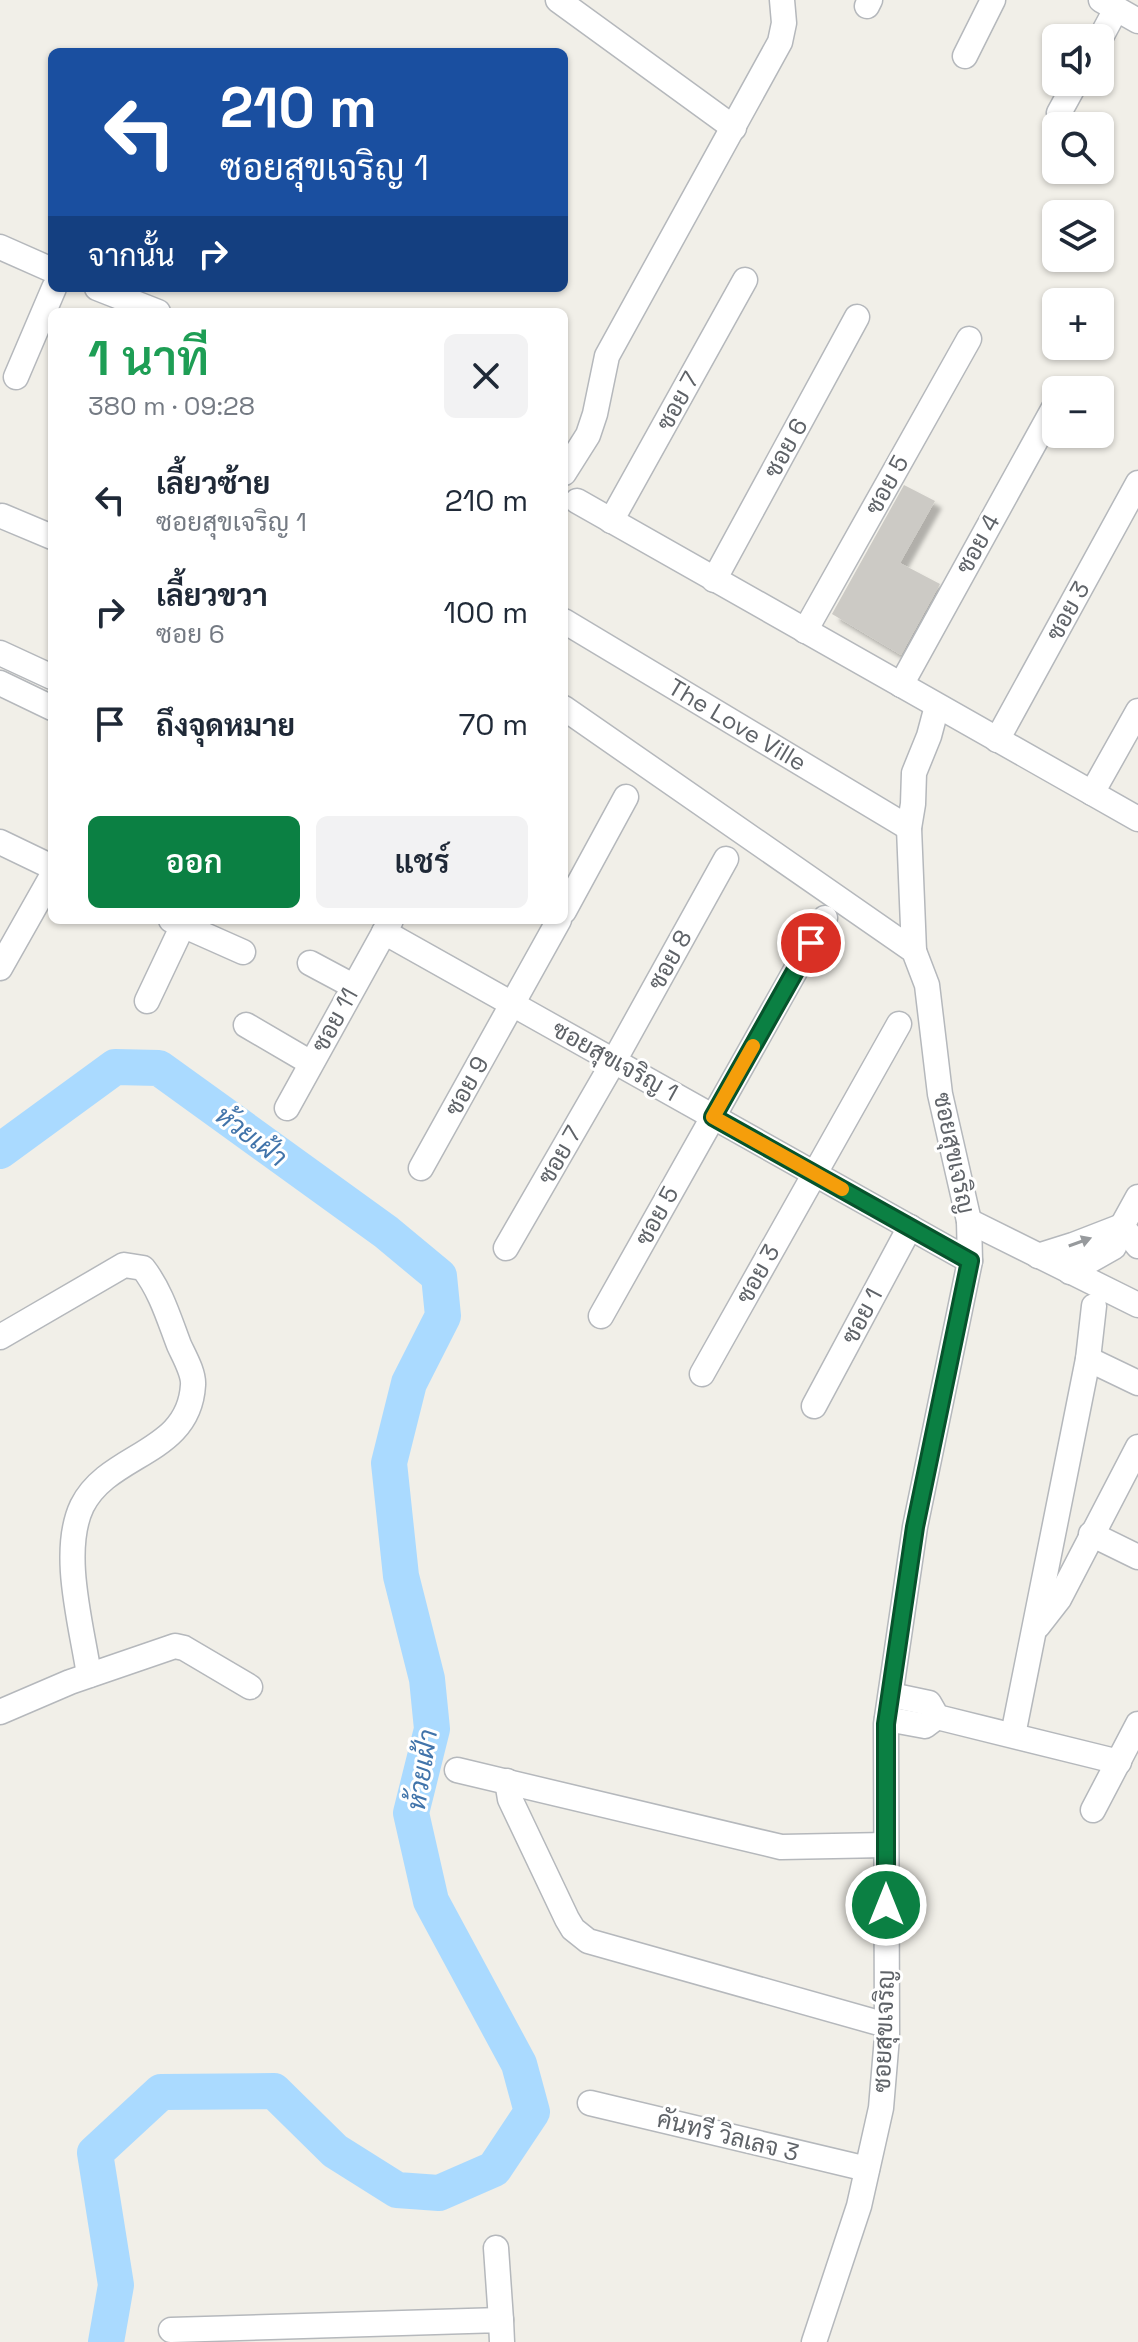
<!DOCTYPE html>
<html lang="th">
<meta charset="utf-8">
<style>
:root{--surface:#fff;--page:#f2f2f3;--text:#1f2937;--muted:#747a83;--accent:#0b8043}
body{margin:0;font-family:"Space Grotesk",Sarabun,sans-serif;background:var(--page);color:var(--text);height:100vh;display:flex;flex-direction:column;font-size:30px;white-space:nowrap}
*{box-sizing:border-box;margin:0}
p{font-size:26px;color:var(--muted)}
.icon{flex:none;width:44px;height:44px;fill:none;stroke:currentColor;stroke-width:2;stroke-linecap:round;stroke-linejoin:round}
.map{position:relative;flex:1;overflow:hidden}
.sheet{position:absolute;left:48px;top:308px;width:520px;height:616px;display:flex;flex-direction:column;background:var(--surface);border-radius:12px;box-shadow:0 2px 6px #0004}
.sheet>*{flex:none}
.guide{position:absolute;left:48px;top:48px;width:520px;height:244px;border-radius:12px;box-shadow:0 2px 6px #0004;background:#1a4fa0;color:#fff;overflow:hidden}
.buttons{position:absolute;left:1042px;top:24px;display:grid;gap:16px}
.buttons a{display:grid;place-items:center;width:72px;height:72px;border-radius:12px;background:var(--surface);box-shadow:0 2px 6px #0004;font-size:40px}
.pin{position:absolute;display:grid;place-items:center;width:68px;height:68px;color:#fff;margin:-34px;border:4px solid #fff;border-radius:50%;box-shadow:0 2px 8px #0007}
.me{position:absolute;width:88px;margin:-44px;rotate:0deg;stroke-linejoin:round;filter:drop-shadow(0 0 6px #0008)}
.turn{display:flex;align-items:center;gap:28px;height:168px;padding:0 40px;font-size:36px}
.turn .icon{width:104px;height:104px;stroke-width:2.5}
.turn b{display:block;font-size:56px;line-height:68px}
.then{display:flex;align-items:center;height:76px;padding:0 40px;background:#0003;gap:16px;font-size:30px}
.round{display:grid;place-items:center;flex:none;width:84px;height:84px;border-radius:12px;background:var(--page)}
.overview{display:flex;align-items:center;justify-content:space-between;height:136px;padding:0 40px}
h1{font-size:48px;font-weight:600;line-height:60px;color:#1e9e55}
.cta{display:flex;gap:16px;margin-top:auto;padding:16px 40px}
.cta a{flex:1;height:92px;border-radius:12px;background:var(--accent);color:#fff;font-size:32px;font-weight:600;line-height:92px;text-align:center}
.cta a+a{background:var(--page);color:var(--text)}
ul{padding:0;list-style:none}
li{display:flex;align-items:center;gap:24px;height:112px;padding:0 40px}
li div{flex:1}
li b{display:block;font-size:30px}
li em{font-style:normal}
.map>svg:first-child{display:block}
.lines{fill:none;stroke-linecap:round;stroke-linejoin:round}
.river{stroke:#aadaff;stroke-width:36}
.building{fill:#cccac5;filter:url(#shadow)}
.minor-casing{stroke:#b5b8bc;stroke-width:27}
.minor{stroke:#fff;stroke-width:24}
.oneway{fill:#979a9d}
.route-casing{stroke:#07532c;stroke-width:20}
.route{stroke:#0b8043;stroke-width:14}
.slow{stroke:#f59e0b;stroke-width:14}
.labels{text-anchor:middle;stroke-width:6;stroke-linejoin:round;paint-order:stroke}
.street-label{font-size:24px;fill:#5f6368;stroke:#fff}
.water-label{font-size:26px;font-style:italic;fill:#4174aa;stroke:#fff}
</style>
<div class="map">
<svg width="1138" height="2342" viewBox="0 0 1138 2342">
<defs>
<filter id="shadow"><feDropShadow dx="7" dy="7" stdDeviation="2" flood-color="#0004"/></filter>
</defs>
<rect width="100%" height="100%" fill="#f1efe8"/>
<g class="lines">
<path class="river" d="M0,1151L115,1067L159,1068L386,1232L439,1276L443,1316L409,1383L389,1463L401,1576L427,1679L432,1729L411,1813L431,1901L519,2064L532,2112L494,2169L439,2193L397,2190L335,2151L274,2091L161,2092L95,2153L116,2285L106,2342"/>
</g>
<path class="building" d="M904,485L935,501L900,563L940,584L901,655L832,614Z"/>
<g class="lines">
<defs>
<g id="minor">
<path d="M558,0L734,128"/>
<path d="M1101,0L1138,21"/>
<path d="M867,6L870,0"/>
<path d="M1100,39L1116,9"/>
<path d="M965,56L993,0"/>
<path d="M1059,113L1076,82"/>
<path d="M0,247L52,270"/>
<path d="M97,288L158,312"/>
<path d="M16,377L54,288"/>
<path d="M564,473L588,435L595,414L607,356L780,42L784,23L782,0"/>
<path d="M577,501L1138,819"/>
<path d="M2,516L52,537"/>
<path d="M611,521L745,280"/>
<path d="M714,580L857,317"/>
<path id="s1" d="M564,621L909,828"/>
<path d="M805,631L969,339"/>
<path d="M0,653L52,677"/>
<path d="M0,683L52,708"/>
<path d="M901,685L1056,404"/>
<path d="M564,708L914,951L927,985L940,1094L969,1221L970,1261L915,1527L886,1724L887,2037L881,2108L859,2206L814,2342"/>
<path d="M997,740L1138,483"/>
<path d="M1092,793L1138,711"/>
<path d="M0,842L52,867"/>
<path d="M564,911L626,797"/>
<path d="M171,920L243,952"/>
<path d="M384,932L970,1261"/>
<path d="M914,951L909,828L913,804L914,773L929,736L937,706"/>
<path d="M310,963L353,986"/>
<path d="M0,968L52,876"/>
<path d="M147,1001L183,925"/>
<path d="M246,1025L311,1063"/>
<path d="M287,1108L391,920"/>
<path d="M421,1168L559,920"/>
<path d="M1138,1197L1122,1226L1138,1246"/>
<path d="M969,1221L1138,1305"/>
<path d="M506,1248L614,1061L726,859"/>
<path d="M1038,1256L1073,1245L1122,1226"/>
<path d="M1070,1272L1114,1247L1122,1226"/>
<path d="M601,1316L825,918"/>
<path d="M0,1337L124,1265L143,1268C161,1291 169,1319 179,1345C184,1356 194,1373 193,1385C189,1455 109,1452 82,1506C60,1552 82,1627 89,1675"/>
<path d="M1088,1359L1138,1383"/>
<path d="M702,1374L899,1024"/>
<path d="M814,1406L910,1227"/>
<path d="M1091,1534L1138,1557"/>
<path d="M1038,1626L1059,1599L1138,1447"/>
<path d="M891,1695L929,1703L937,1717L1119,1762"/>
<path d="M0,1712L70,1682L175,1646L184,1648L250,1687"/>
<path d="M887,1719L925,1726L937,1717"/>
<path d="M1013,1735L1088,1359L1094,1306"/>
<path d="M457,1770L781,1847L886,1845"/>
<path d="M507,1781L510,1799L567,1919L573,1929L588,1941L886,2025"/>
<path d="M1093,1810L1138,1724"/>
<path d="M590,2103L867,2169"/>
<path d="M496,2248L501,2320"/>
<path d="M171,2330L501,2320L502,2342"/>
</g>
</defs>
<use href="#minor" class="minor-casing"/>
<use href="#minor" class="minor"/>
</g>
<defs><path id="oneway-solid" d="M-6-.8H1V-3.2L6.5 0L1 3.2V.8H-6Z" transform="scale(2)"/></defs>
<use class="oneway" href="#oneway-solid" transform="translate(1080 1242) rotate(-20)"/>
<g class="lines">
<defs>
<path id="route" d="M811,943L713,1117L970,1261L915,1527L886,1724V1905"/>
</defs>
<use href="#route" class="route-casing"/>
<use href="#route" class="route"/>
<path class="slow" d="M753,1046L713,1117L842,1189"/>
</g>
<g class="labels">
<g class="street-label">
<text transform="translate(678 401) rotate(-61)" y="8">ซอย 7</text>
<text transform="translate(786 448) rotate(-61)" y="8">ซอย 6</text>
<text transform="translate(887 485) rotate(-61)" y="8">ซอย 5</text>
<text transform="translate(978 544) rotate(-61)" y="8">ซอย 4</text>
<text transform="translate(1068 611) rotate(-61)" y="8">ซอย 3</text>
<text dy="8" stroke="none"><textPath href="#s1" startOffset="202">The Love Ville</textPath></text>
<text transform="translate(670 960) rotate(-61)" y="8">ซอย 8</text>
<text transform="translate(335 1020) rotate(-61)" y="8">ซอย 11</text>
<text transform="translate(615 1061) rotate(29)" y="8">ซอยสุขเจริญ 1</text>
<text transform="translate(467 1086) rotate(-61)" y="8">ซอย 9</text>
<text transform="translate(954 1153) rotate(78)" y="8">ซอยสุขเจริญ</text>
<text transform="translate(560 1155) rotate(-60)" y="8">ซอย 7</text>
<text transform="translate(657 1216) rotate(-61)" y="8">ซอย 5</text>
<text transform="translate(758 1274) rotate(-61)" y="8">ซอย 3</text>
<text transform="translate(862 1316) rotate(-62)" y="8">ซอย 1</text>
<text transform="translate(884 2031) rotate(-88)" y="8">ซอยสุขเจริญ</text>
<text transform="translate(728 2136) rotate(14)" y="8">คันทรี วิลเลจ 3</text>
</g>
<g class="water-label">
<text transform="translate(251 1136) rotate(37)" y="9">ห้วยเฝ้า</text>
<text transform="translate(422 1770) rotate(-81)" y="9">ห้วยเฝ้า</text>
</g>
</g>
</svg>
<div class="buttons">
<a><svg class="icon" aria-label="sound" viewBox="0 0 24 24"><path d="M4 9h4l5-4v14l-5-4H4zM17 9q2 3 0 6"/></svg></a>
<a><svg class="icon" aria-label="search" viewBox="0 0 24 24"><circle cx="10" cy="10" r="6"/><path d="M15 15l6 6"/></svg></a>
<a><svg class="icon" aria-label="layers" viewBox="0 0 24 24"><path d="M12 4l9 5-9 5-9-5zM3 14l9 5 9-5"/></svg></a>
<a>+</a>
<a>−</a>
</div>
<div class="pin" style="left:811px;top:943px;background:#d93025"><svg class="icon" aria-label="arrive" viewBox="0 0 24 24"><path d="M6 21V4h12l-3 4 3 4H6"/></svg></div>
<svg class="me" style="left:886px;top:1905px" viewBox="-20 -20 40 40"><circle r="17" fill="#0b8043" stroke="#fff" stroke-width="3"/><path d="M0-11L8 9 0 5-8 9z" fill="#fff"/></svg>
<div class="guide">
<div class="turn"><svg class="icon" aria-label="left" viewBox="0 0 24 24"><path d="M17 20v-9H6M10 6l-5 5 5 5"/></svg><div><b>210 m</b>ซอยสุขเจริญ 1</div></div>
<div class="then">จากนั้น<svg class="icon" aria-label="right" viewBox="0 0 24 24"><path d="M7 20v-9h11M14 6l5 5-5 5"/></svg></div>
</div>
<section class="sheet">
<div class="overview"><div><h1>1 นาที</h1><p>380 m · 09:28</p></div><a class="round"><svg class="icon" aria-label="close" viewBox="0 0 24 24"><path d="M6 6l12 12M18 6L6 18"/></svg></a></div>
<ul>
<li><svg class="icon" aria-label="left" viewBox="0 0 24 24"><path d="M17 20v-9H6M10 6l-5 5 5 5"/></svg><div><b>เลี้ยวซ้าย</b><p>ซอยสุขเจริญ 1</p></div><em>210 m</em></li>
<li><svg class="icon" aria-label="right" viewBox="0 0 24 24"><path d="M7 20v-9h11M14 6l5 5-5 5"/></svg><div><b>เลี้ยวขวา</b><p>ซอย 6</p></div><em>100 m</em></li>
<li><svg class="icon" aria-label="arrive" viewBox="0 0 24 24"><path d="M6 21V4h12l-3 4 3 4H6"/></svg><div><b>ถึงจุดหมาย</b></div><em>70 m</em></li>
</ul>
<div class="cta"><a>ออก</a><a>แชร์</a></div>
</section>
</div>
